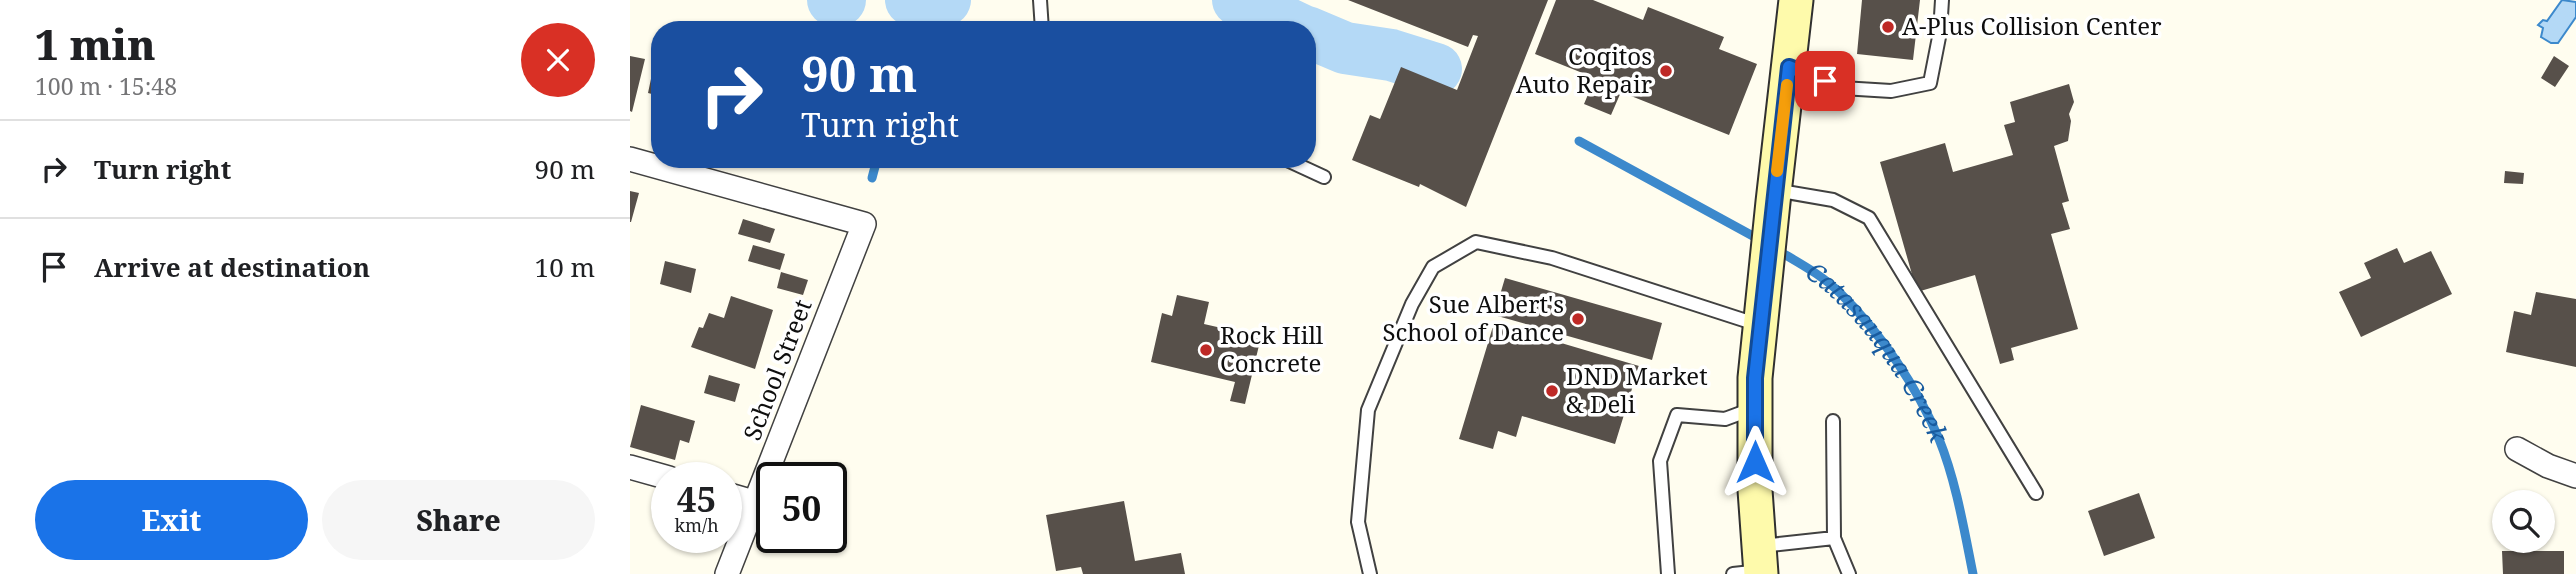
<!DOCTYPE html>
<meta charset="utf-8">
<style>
:root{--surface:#fff;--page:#f6f6f6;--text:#202124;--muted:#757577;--line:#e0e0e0;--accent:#1a73e8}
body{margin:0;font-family:"Noto Serif",serif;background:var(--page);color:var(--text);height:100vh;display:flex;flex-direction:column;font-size:26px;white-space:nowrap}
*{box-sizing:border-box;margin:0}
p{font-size:23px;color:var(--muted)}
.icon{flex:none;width:38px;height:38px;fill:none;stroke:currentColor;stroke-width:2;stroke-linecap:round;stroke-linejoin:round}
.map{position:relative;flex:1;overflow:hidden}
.sheet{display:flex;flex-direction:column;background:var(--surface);width:630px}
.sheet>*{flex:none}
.hud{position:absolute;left:21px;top:21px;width:665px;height:147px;border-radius:28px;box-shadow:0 2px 5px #0004;background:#1a4fa0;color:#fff;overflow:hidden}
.buttons{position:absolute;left:1862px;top:490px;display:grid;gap:14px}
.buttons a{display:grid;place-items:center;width:63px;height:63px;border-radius:50%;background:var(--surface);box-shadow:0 2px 5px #0004;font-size:35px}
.speed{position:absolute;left:21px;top:462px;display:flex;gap:14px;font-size:35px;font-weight:700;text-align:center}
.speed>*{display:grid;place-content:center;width:91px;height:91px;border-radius:50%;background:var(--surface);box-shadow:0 2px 5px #0004;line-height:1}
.speed small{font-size:18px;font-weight:400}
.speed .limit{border:4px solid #111;border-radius:10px;background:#fff;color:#111}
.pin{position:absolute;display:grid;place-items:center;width:60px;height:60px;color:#fff;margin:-30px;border-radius:14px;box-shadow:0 4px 10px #0006}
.me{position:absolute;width:77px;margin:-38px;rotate:0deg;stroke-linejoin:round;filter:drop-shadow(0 0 5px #0008)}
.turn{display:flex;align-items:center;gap:24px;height:147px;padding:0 35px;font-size:32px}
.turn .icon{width:91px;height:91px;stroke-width:2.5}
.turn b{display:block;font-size:49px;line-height:60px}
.round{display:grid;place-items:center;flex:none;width:74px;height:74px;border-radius:37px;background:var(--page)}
.overview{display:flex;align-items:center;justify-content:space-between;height:119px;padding:0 35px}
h1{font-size:42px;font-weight:800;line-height:52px}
.action{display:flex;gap:14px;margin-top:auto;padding:14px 35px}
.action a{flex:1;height:80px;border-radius:42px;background:var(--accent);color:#fff;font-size:28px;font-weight:800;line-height:80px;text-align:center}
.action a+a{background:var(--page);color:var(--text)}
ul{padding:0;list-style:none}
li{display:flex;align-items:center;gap:21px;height:98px;padding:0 35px;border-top:2px solid var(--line)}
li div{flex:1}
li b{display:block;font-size:26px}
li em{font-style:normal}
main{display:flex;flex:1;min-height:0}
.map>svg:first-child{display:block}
.water{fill:#b4d9f6;stroke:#3c89cc;stroke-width:2}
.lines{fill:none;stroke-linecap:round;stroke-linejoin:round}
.stream{stroke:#3c89cc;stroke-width:9}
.river{stroke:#b4d9f6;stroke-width:52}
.building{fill:#57504a}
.service-casing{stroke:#414141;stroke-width:16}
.minor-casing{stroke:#414141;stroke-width:26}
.secondary-casing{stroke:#303030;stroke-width:37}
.service{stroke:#fff;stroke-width:12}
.minor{stroke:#fff;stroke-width:23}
.secondary{stroke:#fefaab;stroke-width:33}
.route-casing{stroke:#114b97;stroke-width:18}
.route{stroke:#1a73e8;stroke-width:12}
.slow{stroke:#f59e0b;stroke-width:12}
.poi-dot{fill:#be2926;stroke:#fff;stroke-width:2.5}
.labels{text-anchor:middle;stroke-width:7;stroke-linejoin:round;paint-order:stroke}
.poi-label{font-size:24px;fill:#0e0e0e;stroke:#fff;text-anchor:start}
.street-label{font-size:24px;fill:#0e0e0e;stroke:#fff}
.water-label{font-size:26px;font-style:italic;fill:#185b9f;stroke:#fff}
</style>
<main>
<section class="sheet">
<div class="overview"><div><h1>1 min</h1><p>100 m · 15:48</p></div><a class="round" style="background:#d93025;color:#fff"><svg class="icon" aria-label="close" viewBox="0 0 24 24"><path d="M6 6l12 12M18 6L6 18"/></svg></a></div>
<ul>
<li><svg class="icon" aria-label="right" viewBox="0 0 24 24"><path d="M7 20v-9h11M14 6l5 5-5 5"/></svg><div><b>Turn right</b></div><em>90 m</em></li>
<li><svg class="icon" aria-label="arrive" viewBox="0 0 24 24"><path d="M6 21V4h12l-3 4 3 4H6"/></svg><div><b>Arrive at destination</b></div><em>10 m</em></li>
</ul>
<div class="action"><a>Exit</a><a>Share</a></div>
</section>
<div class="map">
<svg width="1946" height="574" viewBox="0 0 1946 574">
<rect width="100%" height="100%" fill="#fffdef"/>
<path class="water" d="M1932,0L1946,2V17L1928,43H1921L1911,37L1913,28L1908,25L1913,20L1917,21Z"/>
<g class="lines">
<g class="stream">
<path d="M290,30L305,7"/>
<path d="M949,141L1132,241"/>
<path d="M242,178L247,159"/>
<path id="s1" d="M1144,248C1167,262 1191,274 1210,293C1251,333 1287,387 1309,439C1326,481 1334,529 1343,574"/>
</g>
<path class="river" d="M203,0H210
M281,0L305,7L315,0
M608,0L671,30
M677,32L715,48L761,55L806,69"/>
</g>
<path class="building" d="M718,0H918L836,207L790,184L789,187L722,160L740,115L750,119L771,67L827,90L848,36L843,35L838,47Z
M926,0H963L1013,20L1018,7L1094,37L1089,49L1127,64L1099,135L991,92L981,115L954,104L965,78L905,54Z
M1232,0H1290L1283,60L1227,54Z
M0,56L15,59L2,112L0,111Z
M1924,56L1939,66L1925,87L1911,78Z
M25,60L30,61V96L18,93Z
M1439,84L1444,102L1439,114L1441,121L1438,141L1424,146L1439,201L1432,203L1440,229L1421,234L1448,329L1381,348L1384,360L1370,364L1345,275L1287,292L1250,162L1315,143L1323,172L1383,155L1374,125L1385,122L1380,102Z
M1875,171L1894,173L1893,184L1874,183Z
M0,191L9,193L1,222H0Z
M113,219L145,229L140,243L108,234Z
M123,245L155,254L150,270L118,261Z
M1767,248L1774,263L1801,251L1822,294L1731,337L1709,292L1741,278L1734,263Z
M35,261L66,269L61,293L30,284Z
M151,272L178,280L173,295L147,288Z
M875,278L1032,323L1022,360L864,315Z
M1906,292L1946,299V367L1876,352L1884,311L1901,315Z
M547,295L579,302L574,324L631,337L615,404L600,401L605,382L521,362L532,313L542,316Z
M101,296L143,310L125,369L61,347L69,327L73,328L79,313L94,318Z
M864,323L1009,366L985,444L892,416L886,437L868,431L863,449L829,439Z
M79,375L110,384L105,402L74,393Z
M11,405L65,421L59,443L50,440L45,460L0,447Z
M1509,493L1525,538L1474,556L1458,511Z
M494,501L505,561L551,553L555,574H453L451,567L426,571L416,515Z
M1872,551H1934V574H1873Z"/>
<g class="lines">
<defs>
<path id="service" d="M410,0L412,30
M1159,67L1212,88L1261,91L1300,83L1310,32L1312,0
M655,159L694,177
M1145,190L1203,200L1239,218L1406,493
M1203,421L1204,538L1219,574
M1131,546L1204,538
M740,574L728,522L738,410L782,304L803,267L846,242L922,258L1129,325
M1038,574L1030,461L1047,415L1095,419L1122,409
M1103,574L1131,571"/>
<path id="minor" d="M0,159L234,224L97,574
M1887,449L1918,466L1946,476
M0,467L39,478
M96,494L127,503"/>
<path id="secondary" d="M1131,574L1125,490V378L1143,202L1166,0"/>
</defs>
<use href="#service" class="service-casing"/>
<use href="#minor" class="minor-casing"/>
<use href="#secondary" class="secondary-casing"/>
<use href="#service" class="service"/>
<use href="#minor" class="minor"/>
<use href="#secondary" class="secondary"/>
</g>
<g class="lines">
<defs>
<path id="route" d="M1125,462V378L1159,67L1195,81"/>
</defs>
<use href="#route" class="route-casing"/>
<use href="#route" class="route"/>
<path class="slow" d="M1147,171L1157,85"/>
</g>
<g class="poi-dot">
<circle cx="1258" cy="27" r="7"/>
<circle cx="1036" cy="71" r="7"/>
<circle cx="948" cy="319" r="7"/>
<circle cx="576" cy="350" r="7"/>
<circle cx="922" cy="391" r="7"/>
</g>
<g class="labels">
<g class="poi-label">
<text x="1272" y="35">A-Plus Collision Center</text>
<text x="1022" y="65" text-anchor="end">Coqitos<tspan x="1022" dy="28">Auto Repair</tspan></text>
<text x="934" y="313" text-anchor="end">Sue Albert's<tspan x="934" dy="28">School of Dance</tspan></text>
<text x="590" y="344">Rock Hill<tspan x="590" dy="28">Concrete</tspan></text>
<text x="936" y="385">DND Market<tspan x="936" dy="28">&amp; Deli</tspan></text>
</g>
<g class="street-label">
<text transform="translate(148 370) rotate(-69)" y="8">School Street</text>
</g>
<g class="water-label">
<text dy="9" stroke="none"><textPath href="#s1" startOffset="150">Catasauqua Creek</textPath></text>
</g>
</g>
</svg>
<div class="buttons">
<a><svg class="icon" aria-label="search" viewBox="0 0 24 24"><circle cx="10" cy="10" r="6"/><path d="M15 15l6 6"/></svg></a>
</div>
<div class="speed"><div>45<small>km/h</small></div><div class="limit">50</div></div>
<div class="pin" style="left:1195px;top:81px;background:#d93025"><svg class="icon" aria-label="arrive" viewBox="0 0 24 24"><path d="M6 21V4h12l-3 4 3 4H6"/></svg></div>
<svg class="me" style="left:1125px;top:462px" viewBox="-20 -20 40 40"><path d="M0-17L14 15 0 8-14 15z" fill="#1a73e8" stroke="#fff" stroke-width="4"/></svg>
<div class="hud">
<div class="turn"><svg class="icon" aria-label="right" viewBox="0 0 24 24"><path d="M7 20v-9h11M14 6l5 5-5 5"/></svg><div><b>90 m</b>Turn right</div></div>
</div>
</div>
</main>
